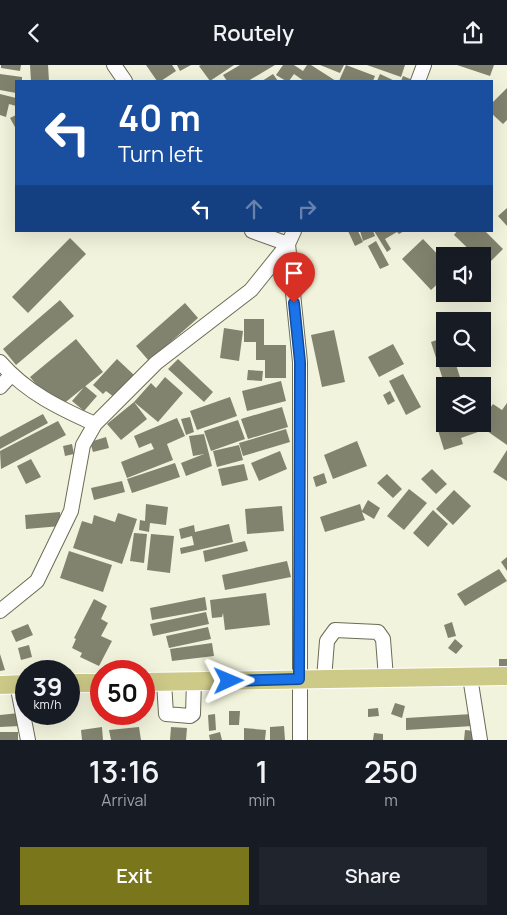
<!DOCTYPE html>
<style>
:root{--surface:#171b24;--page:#20242c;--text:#f1f3f6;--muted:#9ea1a6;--accent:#79761c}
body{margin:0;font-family:Manrope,sans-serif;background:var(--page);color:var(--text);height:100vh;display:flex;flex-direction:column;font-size:19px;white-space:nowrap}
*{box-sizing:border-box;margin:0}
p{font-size:16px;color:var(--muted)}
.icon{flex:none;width:28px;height:28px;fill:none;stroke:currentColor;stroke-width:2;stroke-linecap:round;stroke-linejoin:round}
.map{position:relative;height:675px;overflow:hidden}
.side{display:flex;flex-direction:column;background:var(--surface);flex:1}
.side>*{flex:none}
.banner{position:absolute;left:15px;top:15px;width:478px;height:152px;border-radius:0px;box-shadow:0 5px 20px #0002;background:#1a4fa0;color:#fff;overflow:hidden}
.tools{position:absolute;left:436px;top:182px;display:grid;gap:10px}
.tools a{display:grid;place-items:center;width:55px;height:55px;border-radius:0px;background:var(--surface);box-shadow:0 5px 20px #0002;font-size:25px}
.speed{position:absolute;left:15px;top:595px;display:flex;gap:10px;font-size:25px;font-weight:700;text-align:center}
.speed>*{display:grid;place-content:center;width:65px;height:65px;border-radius:50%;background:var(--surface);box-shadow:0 5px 20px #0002;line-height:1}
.speed small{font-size:12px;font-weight:400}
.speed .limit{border:8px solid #d22;background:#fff;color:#111}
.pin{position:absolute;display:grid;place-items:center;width:42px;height:42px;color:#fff;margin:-51px -21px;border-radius:50% 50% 50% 0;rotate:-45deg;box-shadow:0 0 5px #0007}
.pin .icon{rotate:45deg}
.me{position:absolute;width:55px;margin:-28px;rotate:89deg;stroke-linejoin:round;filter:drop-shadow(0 0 4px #0008)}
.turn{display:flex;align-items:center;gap:18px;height:105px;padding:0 20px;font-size:22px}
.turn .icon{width:65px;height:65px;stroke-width:2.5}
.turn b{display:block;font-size:35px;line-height:42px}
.lanes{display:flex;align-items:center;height:48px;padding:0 20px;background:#0003;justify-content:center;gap:25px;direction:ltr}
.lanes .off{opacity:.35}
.eta{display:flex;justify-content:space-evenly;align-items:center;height:85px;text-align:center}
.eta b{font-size:30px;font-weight:600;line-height:35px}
.cta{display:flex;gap:10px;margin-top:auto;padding:10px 20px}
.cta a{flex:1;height:58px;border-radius:0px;background:var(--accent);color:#fff;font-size:20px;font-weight:600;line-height:58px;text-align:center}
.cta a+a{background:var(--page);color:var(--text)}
header{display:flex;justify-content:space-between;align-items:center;height:65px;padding:0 20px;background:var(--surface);font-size:22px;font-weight:600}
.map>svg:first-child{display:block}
.building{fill:#82836e}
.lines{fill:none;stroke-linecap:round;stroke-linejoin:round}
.minor-casing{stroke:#6b6b57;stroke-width:16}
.major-casing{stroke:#fff;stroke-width:20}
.minor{stroke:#fff;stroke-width:14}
.major{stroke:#cdca88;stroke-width:18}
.route-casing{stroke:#114b97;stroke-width:12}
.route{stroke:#1a73e8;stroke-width:9}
</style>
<header><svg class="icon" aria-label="back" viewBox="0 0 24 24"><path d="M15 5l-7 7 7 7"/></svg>Routely<svg class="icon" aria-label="share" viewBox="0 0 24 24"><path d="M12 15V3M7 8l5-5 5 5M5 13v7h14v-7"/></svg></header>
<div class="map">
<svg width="507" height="675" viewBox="0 0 507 675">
<rect width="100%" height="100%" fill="#f2f3dc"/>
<path class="building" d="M1,0H21L20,6L1,3Z
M30,0H48L49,16H31Z
M146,0H172L176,6L161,16H157Z
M177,0H191L180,6Z
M201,0H234L210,16L199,1Z
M240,0H275L248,16H227L223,10Z
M283,0H294L303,6L307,0H311L336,16H304L294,9L289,16H286L276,10Z
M320,0H344L340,8Z
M346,0L375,11L373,16H339Z
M367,0H405L401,12Z
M457,0H494L490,11Z
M0,9L22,12V16H16V28L0,25Z
M273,9L278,16H262Z
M380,9L395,16H377Z
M403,11L415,16H401Z
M507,23V55L503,59L491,48V39Z
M0,29L16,33V41L9,39L6,52L0,50Z
M16,50V64L10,53Z
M507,143V161L498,151Z
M348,166H358L363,177L355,181Z
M360,166H373L375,171L363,176Z
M374,166H404L399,169L397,167L385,174L391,184L387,187Z
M457,166H485L503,184L486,201L482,198V191H476L454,170Z
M70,173L86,189L28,248L12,232Z
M423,174L445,197V212L431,225L402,194Z
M376,176L389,200L380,204L368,181Z
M60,235L74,251L16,300L3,284Z
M185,238L198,253L149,296L136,281Z
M244,254H264V280H286V313H265V295H256V277H244Z
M224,263L243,266L239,296L220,293Z
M334,265L345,317L322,322L311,270Z
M445,272V294H454L463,321H445L431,277Z
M76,274L103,307L57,344L30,312Z
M393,279L404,299L379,312L368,292Z
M117,294L134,310L114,332L106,326L103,329L93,320Z
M178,294L213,327L204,337L168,304Z
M248,305L263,306L262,316L247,315Z
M403,309L421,342L406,350L389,316Z
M165,312L183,328L158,357L134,337L151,318L156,323Z
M281,316L286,336L247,346L242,326Z
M85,321L97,331L84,346L72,336Z
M390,326L395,336L388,340L383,330Z
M230,332L237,351L197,365L190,346Z
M134,337L147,354L121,375L107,359Z
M507,338V380L477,359H482V354L493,339L502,345Z
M282,342L288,362L248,374L241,354Z
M43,349L48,358L0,384V372Z
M190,352L194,367L186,370L181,354Z
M177,353L185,371L167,379L173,395L127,413L121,397L154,384L151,378L139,383L134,371Z
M238,355L245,374L211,386L204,366Z
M58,356L66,370L1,404L0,386Z
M448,359H475L478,367L461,373L463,379L444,385L437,362Z
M286,364L290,377L243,391L239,378Z
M204,369L212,401L186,411L181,398L204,389L193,391L189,371Z
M106,372L109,383L93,387L90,377Z
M357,376L367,401L333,414L324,390Z
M72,379L74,389L65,391L63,381Z
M239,380L243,395L217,402L213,386Z
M507,385V416L493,407Z
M280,386L287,404L259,416L251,398Z
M31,394L41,412L26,419L17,401Z
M175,398L180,412L132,428L127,414Z
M244,399L248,415L222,421L218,404Z
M432,404L447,419L436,429L421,414Z
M324,408L327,418L316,422L313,412Z
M387,409L402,424L393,433L377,418Z
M122,416L125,427L94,435L91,423Z
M409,424L427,438L404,465L387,451Z
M454,425L471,441L453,460L436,444Z
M368,435L380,443L374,454L362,447L365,455L325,467L320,452L360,439L362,446Z
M146,439L168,442L166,460L150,458L149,467L139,465L140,455L145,456Z
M282,441L284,466L247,469L245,444Z
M433,445L448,459L428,482L413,468Z
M60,447L61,461L26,464L25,450Z
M118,448L137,454L122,499L73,483L82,456L92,459L94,450L115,457Z
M229,459L233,477L181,489L180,483L194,480L192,471L181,474L179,464L194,460L195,467Z
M134,468L147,469L144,498L130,496Z
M151,469L174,471L170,508L147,505Z
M245,476L248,486L205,497L203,486Z
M69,486L112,500L103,527L60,513Z
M507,492V506L501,497Z
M287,496L291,512L225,525L222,510Z
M499,504L507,516L465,541L457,529Z
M266,528L270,560L225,565L223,548L222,552L212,553L210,535Z
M205,532L207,545L152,555L150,543Z
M94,534L107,541L101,554L108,558L101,571L112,576L99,601L80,592L82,588L72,583L76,574L74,573Z
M206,547L209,559L153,571L150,559Z
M452,557L456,571L448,573L444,560Z
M28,559L33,570L16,577L11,566Z
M208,562L211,574L169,583L166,571Z
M455,574L463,581L456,589L448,583Z
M212,578L214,591L172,596L170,584Z
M29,580L32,592L21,595L18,583Z
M0,589L5,605L0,606Z
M499,594H507V602H499Z
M51,597L52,606H42L41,598Z
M395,638L405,641L402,653L391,649Z
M378,643L379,651L368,652V644Z
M229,646H240L239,660H229Z
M19,648L20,661L0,662V650Z
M215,649L216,665L209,666L208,650Z
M472,649L473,661L406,665V653Z
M284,661L285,675H270V662Z
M102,662L103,675H82L81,665Z
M139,662L141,675H111L109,665Z
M171,662L187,663L186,675H170Z
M244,663L266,665L265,675H244Z
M465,665L475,666L474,675H464Z
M0,667H18V675H0Z
M220,667L222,675H210L209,670Z
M374,668L383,669V675H373Z"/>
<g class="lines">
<defs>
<path id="minor" d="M114,0L125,16
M418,16L424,0
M294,166L288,179L300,297V675
M0,297C26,327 59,343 95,359
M0,322L11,310
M0,546L37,516L71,446L83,380L95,359L156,298L251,225L288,179L252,166
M470,612L480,675
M324,614L327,576L335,565L378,567L383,574L386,613
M164,617L166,649L190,651L193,649L194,616
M17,619L28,675"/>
<path id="major" d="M144,617L507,611
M69,618H101
M0,620L26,619"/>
</defs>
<use href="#minor" class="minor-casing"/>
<use href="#major" class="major-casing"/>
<use href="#minor" class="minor"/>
<use href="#major" class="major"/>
</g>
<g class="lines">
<defs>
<path id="route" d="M229,616L299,614L300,297L294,238"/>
</defs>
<use href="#route" class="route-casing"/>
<use href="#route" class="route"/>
</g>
</svg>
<div class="tools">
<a><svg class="icon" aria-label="sound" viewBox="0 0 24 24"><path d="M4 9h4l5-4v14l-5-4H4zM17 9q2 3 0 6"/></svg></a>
<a><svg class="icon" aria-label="search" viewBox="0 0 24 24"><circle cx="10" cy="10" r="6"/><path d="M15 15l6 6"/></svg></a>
<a><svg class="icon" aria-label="layers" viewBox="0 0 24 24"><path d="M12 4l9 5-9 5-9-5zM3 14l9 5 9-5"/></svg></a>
</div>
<div class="speed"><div>39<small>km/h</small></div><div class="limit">50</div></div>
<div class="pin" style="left:294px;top:238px;background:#d93025"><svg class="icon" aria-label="arrive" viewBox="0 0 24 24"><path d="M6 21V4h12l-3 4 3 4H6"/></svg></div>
<svg class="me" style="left:229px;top:616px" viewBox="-20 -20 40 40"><path d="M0-17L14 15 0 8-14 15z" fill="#1a73e8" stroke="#fff" stroke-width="4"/></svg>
<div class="banner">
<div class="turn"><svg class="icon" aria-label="left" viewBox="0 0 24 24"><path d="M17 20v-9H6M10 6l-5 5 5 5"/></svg><div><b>40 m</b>Turn left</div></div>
<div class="lanes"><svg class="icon" aria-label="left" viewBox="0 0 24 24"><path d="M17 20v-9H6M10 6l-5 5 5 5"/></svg><svg class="icon off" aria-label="ahead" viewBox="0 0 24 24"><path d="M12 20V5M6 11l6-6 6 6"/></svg><svg class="icon off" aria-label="right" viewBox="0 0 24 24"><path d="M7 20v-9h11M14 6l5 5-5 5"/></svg></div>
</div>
</div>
<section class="side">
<div class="eta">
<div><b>13:16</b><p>Arrival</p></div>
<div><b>1</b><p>min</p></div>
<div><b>250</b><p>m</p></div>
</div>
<div class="cta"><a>Exit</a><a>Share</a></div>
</section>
